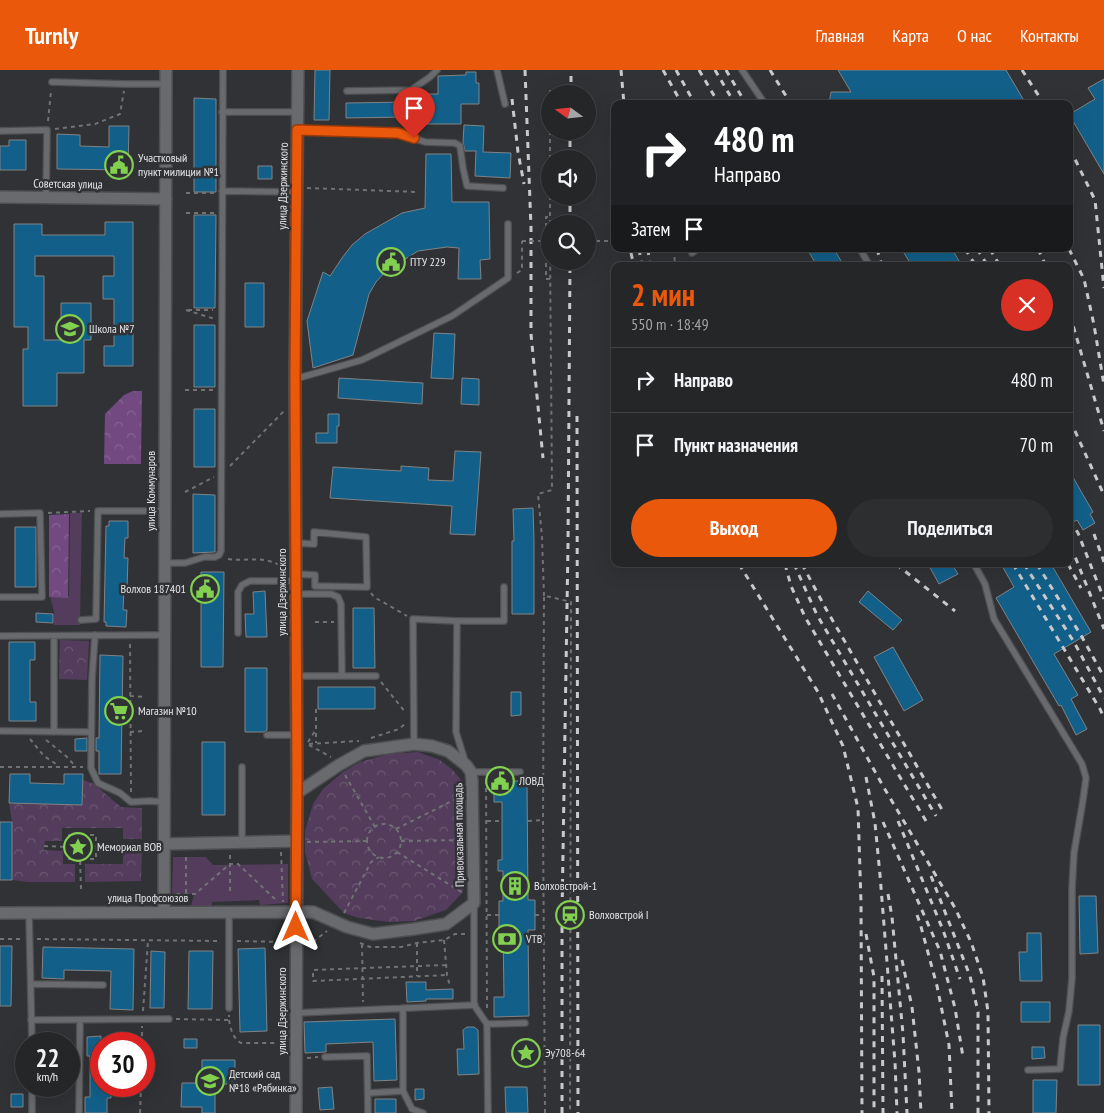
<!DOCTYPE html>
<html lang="ru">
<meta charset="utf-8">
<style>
:root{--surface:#252628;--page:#2d2e30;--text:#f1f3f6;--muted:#a3a5a8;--line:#424345;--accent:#ea580c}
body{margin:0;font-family:"PT Sans Narrow",sans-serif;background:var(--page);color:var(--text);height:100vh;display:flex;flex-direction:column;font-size:19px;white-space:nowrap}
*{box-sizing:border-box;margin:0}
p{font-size:16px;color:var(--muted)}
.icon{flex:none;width:28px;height:28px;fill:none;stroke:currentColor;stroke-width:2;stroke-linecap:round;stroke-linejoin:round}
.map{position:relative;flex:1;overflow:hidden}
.drawer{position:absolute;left:611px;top:192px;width:462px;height:305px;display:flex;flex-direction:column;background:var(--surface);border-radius:10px;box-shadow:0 5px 20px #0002,0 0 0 1px var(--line)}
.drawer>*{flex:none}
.top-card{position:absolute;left:611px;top:30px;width:462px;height:152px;border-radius:10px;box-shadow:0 5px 20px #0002,0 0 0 1px var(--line);background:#202124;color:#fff;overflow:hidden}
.needle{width:32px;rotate:285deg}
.buttons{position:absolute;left:541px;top:15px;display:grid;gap:10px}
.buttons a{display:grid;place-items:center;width:55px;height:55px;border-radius:50%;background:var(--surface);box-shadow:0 5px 20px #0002,0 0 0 1px var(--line);font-size:25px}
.speed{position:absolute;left:15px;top:962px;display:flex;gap:10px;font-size:25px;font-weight:700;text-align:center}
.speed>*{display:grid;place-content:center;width:65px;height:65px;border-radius:50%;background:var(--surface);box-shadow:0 5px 20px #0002,0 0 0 1px var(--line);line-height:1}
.speed small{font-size:12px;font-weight:400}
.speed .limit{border:8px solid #d22;background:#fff;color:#111}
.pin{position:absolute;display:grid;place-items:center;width:42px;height:42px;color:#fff;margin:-51px -21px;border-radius:50% 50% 50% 0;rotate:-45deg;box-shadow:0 0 5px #0007}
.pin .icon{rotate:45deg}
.me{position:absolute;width:55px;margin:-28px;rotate:0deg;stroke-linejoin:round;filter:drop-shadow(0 0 4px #0008)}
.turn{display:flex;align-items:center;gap:18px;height:105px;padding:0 20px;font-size:22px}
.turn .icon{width:65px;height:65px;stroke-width:2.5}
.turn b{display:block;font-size:35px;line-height:42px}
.then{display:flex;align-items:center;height:48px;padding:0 20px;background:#0003;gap:10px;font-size:19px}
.round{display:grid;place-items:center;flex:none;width:52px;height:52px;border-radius:26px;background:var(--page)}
.summary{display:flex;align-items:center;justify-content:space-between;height:85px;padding:0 20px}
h1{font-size:30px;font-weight:700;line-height:38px;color:var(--accent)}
.button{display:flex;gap:10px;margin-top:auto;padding:10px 20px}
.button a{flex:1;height:58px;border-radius:30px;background:var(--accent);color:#fff;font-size:20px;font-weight:700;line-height:58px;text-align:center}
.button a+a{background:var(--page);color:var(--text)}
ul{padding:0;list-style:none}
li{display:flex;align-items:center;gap:15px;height:65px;padding:0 20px;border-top:1px solid var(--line)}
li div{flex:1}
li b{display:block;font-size:19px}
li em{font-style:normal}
header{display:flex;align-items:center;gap:30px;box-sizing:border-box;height:70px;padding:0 25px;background:var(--accent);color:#fff}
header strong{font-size:24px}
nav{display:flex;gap:28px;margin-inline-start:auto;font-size:18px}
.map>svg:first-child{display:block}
.green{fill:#533c5c}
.forest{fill:url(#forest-crowns)}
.park{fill:url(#park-crowns)}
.building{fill:#12608a;stroke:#808385}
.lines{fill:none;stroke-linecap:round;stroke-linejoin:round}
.lane-casing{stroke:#4e4f51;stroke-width:8}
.street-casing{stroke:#4e4f51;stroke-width:14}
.path{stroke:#717274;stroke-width:2;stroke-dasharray:4 4;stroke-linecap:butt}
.lane{stroke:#686a6d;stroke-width:5.5}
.street{stroke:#686a6d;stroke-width:11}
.rail{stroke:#c8c9cb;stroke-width:3;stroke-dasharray:6 6;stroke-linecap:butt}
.path-bridge{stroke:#717274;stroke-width:2;stroke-dasharray:4 4;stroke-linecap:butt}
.route-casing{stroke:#983908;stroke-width:12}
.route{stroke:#ea580c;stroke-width:9}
.labels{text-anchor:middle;stroke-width:5;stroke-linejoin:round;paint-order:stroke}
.poi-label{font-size:12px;fill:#e4e5e7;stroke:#313235;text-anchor:start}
.street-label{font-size:12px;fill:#e4e5e7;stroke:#313235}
</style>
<header>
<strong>Turnly</strong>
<nav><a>Главная</a><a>Карта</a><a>О нас</a><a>Контакты</a></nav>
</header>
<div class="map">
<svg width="1104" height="1043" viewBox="0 0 1104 1043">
<defs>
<pattern id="forest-crowns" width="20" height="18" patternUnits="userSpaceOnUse" patternTransform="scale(1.25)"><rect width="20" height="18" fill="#724a81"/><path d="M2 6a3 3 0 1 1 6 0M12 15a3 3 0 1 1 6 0" fill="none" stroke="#866493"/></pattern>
<pattern id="park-crowns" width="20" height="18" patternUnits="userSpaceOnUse" patternTransform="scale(1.25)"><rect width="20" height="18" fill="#533c5c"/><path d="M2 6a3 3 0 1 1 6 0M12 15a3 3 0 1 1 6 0" fill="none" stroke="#6c5873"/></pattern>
</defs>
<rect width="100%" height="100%" fill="#313235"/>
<path class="green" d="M70,443H82L80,555H54V542L50,526H69Z
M173,787H206L213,795L288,794V833L260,835L259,830L212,832L211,838L191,837L194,824H172Z"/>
<path class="forest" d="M133,321H142L141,394H104L105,344L124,325Z
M69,444L68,528L49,527V445Z"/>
<path class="park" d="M60,570L89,571L87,610L59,609Z
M418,682L440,690L453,700L461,710L464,725L465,770L463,822L446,840L414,851L389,852L359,848L344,843L312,809L305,782V761L313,734L323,719L343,702L360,692L389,684Z
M83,710L94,714L121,737L142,738V769H123V758H62V771H45L44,780L63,781V794H75V812H28L12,810V752L9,733L82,735Z
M123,780H142L141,811L85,812V794H123Z"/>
<path class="building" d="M315,0H330L329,50H314Z
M838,0H1006L1026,34H829L831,22H851Z
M466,2H476V13H479V34H461V54H427V24H438V6L466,5Z
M1104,9V104L1070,46V44L1095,29L1088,18Z
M194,28L216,29V122H194Z
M406,32V47L346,48V33Z
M464,55L484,56L483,82L511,83L510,108L475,106L476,81H465L463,72Z
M109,56H129L128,100L57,99V64L80,65V76L109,77Z
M9,70H26V100H0V76H9Z
M426,84H451L452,132H489L490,189L480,190L481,209H458L459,178L447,177L418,181L386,201L376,212L369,224L353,285L313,298L307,251L323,202L330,206L342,188L352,175L365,164L402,143L425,138Z
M258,96H272V109H258Z
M194,145H216L215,238H194Z
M105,152H133V296H104V276H114V229H103V206H114V186H35V206H44V270H61V233H91V270H84V303H57V336H23V279H28V257H14V154H42V165H105Z
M814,179H834L844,196H817L809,182Z
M911,179H952L962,196H912L904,183Z
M245,213H264V257H245Z
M194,255H215V317H194Z
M434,263L455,264L453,309L431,308Z
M339,308L423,313L422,334L338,328Z
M462,308L479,309V335L461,334Z
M194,339H215V397H194Z
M328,344H339V356H337V373H316V363H328Z
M455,381L481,382L475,465L450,464L452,436L330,428L333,397L401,401V396L429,398L428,410L453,411Z
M1070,402L1093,442L1090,444L1095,453L1083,460L1077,450L1073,452L1070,447Z
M193,424L215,425V482H214L193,483Z
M533,438L534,471V544H512V471H514L513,439Z
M109,451H128V468H125L124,488H128L127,519H124L123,540H127L126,557L106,556V552H104L106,456H109Z
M15,457H36V517H15Z
M928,494H952L958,504L939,514Z
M1001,494H1051L1091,562L1054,584L1078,625L1071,629L1087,659L1076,665L1061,635L1059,636L996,528L1014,517Z
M201,502H224L223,597H201Z
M265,521L267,567H246L245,544H254L253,522Z
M868,521L902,550L893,560L859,532Z
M353,538H374L375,598H353Z
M36,543L53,544V553L36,552Z
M9,572H35V590H30V632H36V651H9Z
M893,577L923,630L904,641L874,587Z
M100,585L123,586L121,704H99V681H96V668H99Z
M245,598H267V660L264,662H245Z
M318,617H375V639H318Z
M511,622H521V645L511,646Z
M87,668V681H75V669Z
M202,672H225V745H202Z
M10,704H30V713L64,714V704H83L82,735L9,733Z
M494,711H527L528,830H535V860H528L529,946L494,947V927H504L503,860H499V831H503V801H498V790H502V732H494Z
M0,752H12V810H0Z
M1079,826H1096L1098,883L1080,884Z
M1027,863H1041L1042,911H1020L1019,882H1027Z
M0,876H12L11,936H0Z
M43,877L134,879L133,940L110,939L111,901L64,900V909L42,908Z
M265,878L267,961L240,962L238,879Z
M151,881L165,882L164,938H150Z
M189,881H213L212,939H188Z
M406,912H426V920L453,919V929H426V931L407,932Z
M1021,932H1050V952H1021Z
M395,949L397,1010L374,1011L373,972L326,974V982L305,983L304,952Z
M1078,955H1100V1015H1078Z
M467,957H474L478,960L479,1004L458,1005L457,979H464L463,960Z
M101,966V1016H111V1028H107V1043H85V1027H90V986H87V967Z
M184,969H197V978H184Z
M1032,977H1044L1045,988L1032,989Z
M202,990H235V1014H215V1043H202V1037H181L182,1013H202Z
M1033,1010H1057L1056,1043H1033Z
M332,1017L334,1039L320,1040L318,1018Z
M505,1017H527L528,1043H506Z
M415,1019H424V1029L415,1030Z
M11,1024H23V1037H11Z
M375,1029H396V1043H375Z"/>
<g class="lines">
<defs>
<path id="lane" d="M497,0L505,34
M742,0L765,34
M52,12L125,14H166
M347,21L411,20L430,7L437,0
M222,42H297
M297,60L398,63L425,72L455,73L460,76L463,98L467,116L503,118
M0,61L47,60L46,128
M222,121L297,122
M691,179L692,183L697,179
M860,179L870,196
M295,309L362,290L452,246L508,208V154
M0,444L40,443L42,527H0
M296,473L314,474V462L366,467L367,517L315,516V505L296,504
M165,493H185L204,487H215L219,485L221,481L223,0
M974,494L985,514L994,549L1082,694L1086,708L1083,730L1074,783L1072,819V908L1069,941L1063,968L1060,999L1028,1000
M296,524H331L338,527L341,534L342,606
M81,550L96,549L98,441H165
M457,551H504V517
M238,563V522L242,515L250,511H296
M95,565L92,609L91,698L98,713L120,723L131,732L150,731L164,732
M0,566L165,565
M296,606H376
M0,661L90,662
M54,662V566
M267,665H296
M414,674L413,549L457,551L456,662L465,691
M242,697V773
M471,702H520
M474,833V935L487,954L488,1043
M29,842L32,974
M31,914L103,915
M229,938V842
M296,943L475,935
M31,950L169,949
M487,954L525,953
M325,987L367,986L368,1043
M32,1016V1043
M403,1021L412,1039L423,1043
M368,1023L403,1021V938
M79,1043L80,950"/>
<path id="street" d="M0,127L166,129
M164,774L296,771
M164,842L166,0
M0,843L313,842L347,857L373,864L414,859L446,854L474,833L472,710L471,702L466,695L448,681L432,676L414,674L364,681L339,695L297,723
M296,1043L297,723L295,309L298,0"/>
</defs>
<use href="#lane" class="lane-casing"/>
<use href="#street" class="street-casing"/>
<path class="path" d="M550,24V16
M48,51L51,21
M55,59L95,54L120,44L124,21
M550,89V61
M307,118L418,122
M186,123H214
M186,143H215
M550,154V126
M588,171H615
M674,179L675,196
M692,196V190
M517,203L522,200V171
M550,209H546V147H550
M186,240L215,249
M188,240H213
M185,320H213
M230,396L284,341
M185,422L214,407
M48,443L90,441
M228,489C249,492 266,484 285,499
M371,523L374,527L407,546
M544,526L542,467L538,424L552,420L550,178
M315,552H334
M130,574L131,722
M381,612L406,643
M130,626L144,627
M316,639V673
M130,662L143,661
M371,668L399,659L405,654
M30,669L44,686L59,696
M46,670L66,686L76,697
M308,672L315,661
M309,674L359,671
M309,675L331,687
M0,697H83
M345,705L375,757
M486,710L487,940
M487,751H502
M528,751L543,750
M367 771a17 17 0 1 1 34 0a17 17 0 1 1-34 0Z
M396,759L460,727
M401,771L463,770
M307,772L367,771
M96,775H151
M44,776L69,777
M281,782L283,832
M397,782L463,823
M80,789H69V765H96V789H80L81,819
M230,821V783
M176,824H195L230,794H238L276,830
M186,831V784
M344,843L371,792L379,787
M487,845H499
M535,845H542
M0,869H23
M37,869L220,871
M444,870L447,905L450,916
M237,871L285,872
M313,872L327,861
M360,873L370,877H401L417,873L444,870L455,864H465
M417,873V906
M362,874L363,932
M446,895L313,900V911L447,905
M143,941L148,871
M176,949L229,950V945
M229,950C231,960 232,967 241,973H284
M142,974V956
M307,988L318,987
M140,1043L141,1016
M545,1043L543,750L544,526L551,527L571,532L570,1043"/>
<use href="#lane" class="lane"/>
<use href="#street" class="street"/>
<path class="rail" d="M525,0L531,158V264L543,388
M621,0L624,34
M663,0L682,34
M676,0L695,34
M699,0L719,34
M715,0L735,34
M726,0L746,34
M770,0L791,34
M1022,0L1044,34
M571,24V0
M512,29L518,82L524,114
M1070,79L1095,130L1104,218
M570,89V61
M570,154V126
M639,179L642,196
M648,179L650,196
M877,179L882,196
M965,179L976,196
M977,179L988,196
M990,179L1000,196
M1038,179L1046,196
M1069,179L1084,209L1094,255L1104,315
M631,183L634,196
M1070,245L1104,361
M577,346L578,1043
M1070,350L1104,425
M1070,450L1078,463L1104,529
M1094,464L1104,492
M1070,477L1076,489L1104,559
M739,494L818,622L843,676L858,738L861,833L862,1043
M785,494L791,516L805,547L926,751
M794,494L817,545L936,746
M802,494L826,539L944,743
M896,494L955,541
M1013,494L1100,639L1104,648
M1024,494L1074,572L1104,628
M1037,494L1082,567L1104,607
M1068,494L1081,518
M832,624L883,716L955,838L971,872L983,907L988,942L989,1043
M866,707L875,753L880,805L895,992L897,1043
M898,751L943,860L960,909
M883,752L940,881L955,938L963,987
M931,806L970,906L978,942V1043
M888,824L892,847L903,964L907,1043
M917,845L920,853L937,916L949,975L952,1043
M866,864L874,907V1043
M902,890L912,937L919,1002L921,1043
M882,906L883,1043
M562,1043V845L568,475L570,191"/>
<path class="path-bridge" d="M522,171H550"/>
</g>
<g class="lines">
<defs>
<path id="route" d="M296,857L297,706L295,309L297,60L398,63L414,68"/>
</defs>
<use href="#route" class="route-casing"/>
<use href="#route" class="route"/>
</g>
<defs>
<symbol id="civic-ring" viewBox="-11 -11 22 22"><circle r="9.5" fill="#313235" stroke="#81d050" stroke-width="1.5"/><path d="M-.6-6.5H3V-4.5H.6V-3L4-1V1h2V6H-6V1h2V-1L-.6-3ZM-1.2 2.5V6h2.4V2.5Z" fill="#81d050"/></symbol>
<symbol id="school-ring" viewBox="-11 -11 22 22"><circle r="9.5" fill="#313235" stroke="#81d050" stroke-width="1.5"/><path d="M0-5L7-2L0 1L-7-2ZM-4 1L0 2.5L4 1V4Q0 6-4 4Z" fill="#81d050"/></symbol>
<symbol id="supermarket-ring" viewBox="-11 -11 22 22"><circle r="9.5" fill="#313235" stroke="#81d050" stroke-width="1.5"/><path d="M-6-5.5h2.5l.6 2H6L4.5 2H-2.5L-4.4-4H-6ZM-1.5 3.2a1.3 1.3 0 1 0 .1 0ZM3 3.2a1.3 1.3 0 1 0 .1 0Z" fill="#81d050"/></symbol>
<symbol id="sight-ring" viewBox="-11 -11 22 22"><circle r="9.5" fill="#313235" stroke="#81d050" stroke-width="1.5"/><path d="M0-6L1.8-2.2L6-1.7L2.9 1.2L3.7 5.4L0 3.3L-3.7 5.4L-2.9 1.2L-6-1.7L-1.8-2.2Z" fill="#81d050"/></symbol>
<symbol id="building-ring" viewBox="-11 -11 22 22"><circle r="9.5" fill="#313235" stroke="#81d050" stroke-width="1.5"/><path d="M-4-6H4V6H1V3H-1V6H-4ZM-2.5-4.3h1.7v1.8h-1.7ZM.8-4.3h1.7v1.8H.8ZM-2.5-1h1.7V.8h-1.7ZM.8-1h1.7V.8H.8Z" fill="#81d050"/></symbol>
<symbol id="station-ring" viewBox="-11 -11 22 22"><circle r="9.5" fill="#313235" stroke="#81d050" stroke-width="1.5"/><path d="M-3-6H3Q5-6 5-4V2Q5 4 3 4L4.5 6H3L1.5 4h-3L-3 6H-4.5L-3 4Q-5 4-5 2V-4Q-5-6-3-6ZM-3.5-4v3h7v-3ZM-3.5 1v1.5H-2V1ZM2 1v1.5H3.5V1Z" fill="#81d050"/></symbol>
<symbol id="bank-ring" viewBox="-11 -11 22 22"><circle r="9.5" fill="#313235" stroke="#81d050" stroke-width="1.5"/><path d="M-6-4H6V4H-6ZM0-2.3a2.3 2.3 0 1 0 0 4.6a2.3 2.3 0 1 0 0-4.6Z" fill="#81d050"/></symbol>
</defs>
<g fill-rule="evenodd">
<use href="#civic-ring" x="103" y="79" width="32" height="32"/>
<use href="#civic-ring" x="375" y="176" width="32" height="32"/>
<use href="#school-ring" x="54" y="243" width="32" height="32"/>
<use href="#civic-ring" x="189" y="503" width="32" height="32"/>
<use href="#supermarket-ring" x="103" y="625" width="32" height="32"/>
<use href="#civic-ring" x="484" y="695" width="32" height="32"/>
<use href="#sight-ring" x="62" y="761" width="32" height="32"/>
<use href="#building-ring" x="499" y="800" width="32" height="32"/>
<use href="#station-ring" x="554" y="829" width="32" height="32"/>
<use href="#bank-ring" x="491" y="853" width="32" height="32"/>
<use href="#sight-ring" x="510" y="967" width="32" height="32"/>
<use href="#school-ring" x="194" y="995" width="32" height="32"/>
</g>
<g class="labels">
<g class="poi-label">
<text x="138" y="92">Участковый<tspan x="138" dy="14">пункт милиции №1</tspan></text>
<text x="410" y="196">ПТУ 229</text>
<text x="89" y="263">Школа №7</text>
<text x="186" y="523" text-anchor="end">Волхов 187401</text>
<text x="138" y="645">Магазин №10</text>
<text x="519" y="715">ЛОВД</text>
<text x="97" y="781">Мемориал ВОВ</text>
<text x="534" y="820">Волховстрой-1</text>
<text x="589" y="849">Волховстрой I</text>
<text x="526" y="873">VTB</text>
<text x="545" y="987">Эу708-64</text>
<text x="229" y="1008">Детский сад<tspan x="229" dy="14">№18 «Рябинка»</tspan></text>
</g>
<g class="street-label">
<text transform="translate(68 114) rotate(1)" y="4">Советская улица</text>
<text transform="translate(283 116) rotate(-89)" y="4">улица Дзержинского</text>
<text transform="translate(151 421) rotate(-90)" y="4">улица Коммунаров</text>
<text transform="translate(282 522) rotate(-90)" y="4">улица Дзержинского</text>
<text transform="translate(459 765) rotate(-91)" y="4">Привокзальная площадь</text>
<text x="148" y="832">улица Профсоюзов</text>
<text transform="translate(282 941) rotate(-90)" y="4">улица Дзержинского</text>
</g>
</g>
</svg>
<div class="buttons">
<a><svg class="needle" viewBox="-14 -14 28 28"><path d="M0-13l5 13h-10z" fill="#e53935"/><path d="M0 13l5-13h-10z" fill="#a3a5a8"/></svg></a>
<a><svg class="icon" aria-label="sound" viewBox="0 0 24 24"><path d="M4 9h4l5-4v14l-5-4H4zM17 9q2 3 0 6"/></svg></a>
<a><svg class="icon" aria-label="search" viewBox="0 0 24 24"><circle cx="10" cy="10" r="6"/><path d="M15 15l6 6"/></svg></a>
</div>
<div class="speed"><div>22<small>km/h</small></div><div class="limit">30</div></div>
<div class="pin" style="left:414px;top:68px;background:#d93025"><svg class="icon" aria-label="arrive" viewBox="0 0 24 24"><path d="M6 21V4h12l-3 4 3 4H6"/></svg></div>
<svg class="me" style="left:296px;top:857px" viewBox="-20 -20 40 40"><path d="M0-17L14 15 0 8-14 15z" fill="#ea580c" stroke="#fff" stroke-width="4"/></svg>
<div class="top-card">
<div class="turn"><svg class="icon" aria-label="right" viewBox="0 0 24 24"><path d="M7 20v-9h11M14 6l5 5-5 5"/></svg><div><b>480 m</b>Направо</div></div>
<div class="then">Затем<svg class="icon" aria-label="arrive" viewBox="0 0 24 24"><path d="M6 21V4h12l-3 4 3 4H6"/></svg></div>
</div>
<section class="drawer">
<div class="summary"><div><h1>2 мин</h1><p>550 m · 18:49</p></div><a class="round" style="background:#d93025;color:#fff"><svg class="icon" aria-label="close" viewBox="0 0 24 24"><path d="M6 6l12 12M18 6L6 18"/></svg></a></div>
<ul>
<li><svg class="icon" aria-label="right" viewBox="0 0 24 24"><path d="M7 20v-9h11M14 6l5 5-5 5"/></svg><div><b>Направо</b></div><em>480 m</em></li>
<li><svg class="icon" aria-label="arrive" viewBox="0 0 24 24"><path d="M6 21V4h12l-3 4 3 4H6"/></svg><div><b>Пункт назначения</b></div><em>70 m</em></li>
</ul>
<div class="button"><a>Выход</a><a>Поделиться</a></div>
</section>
</div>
